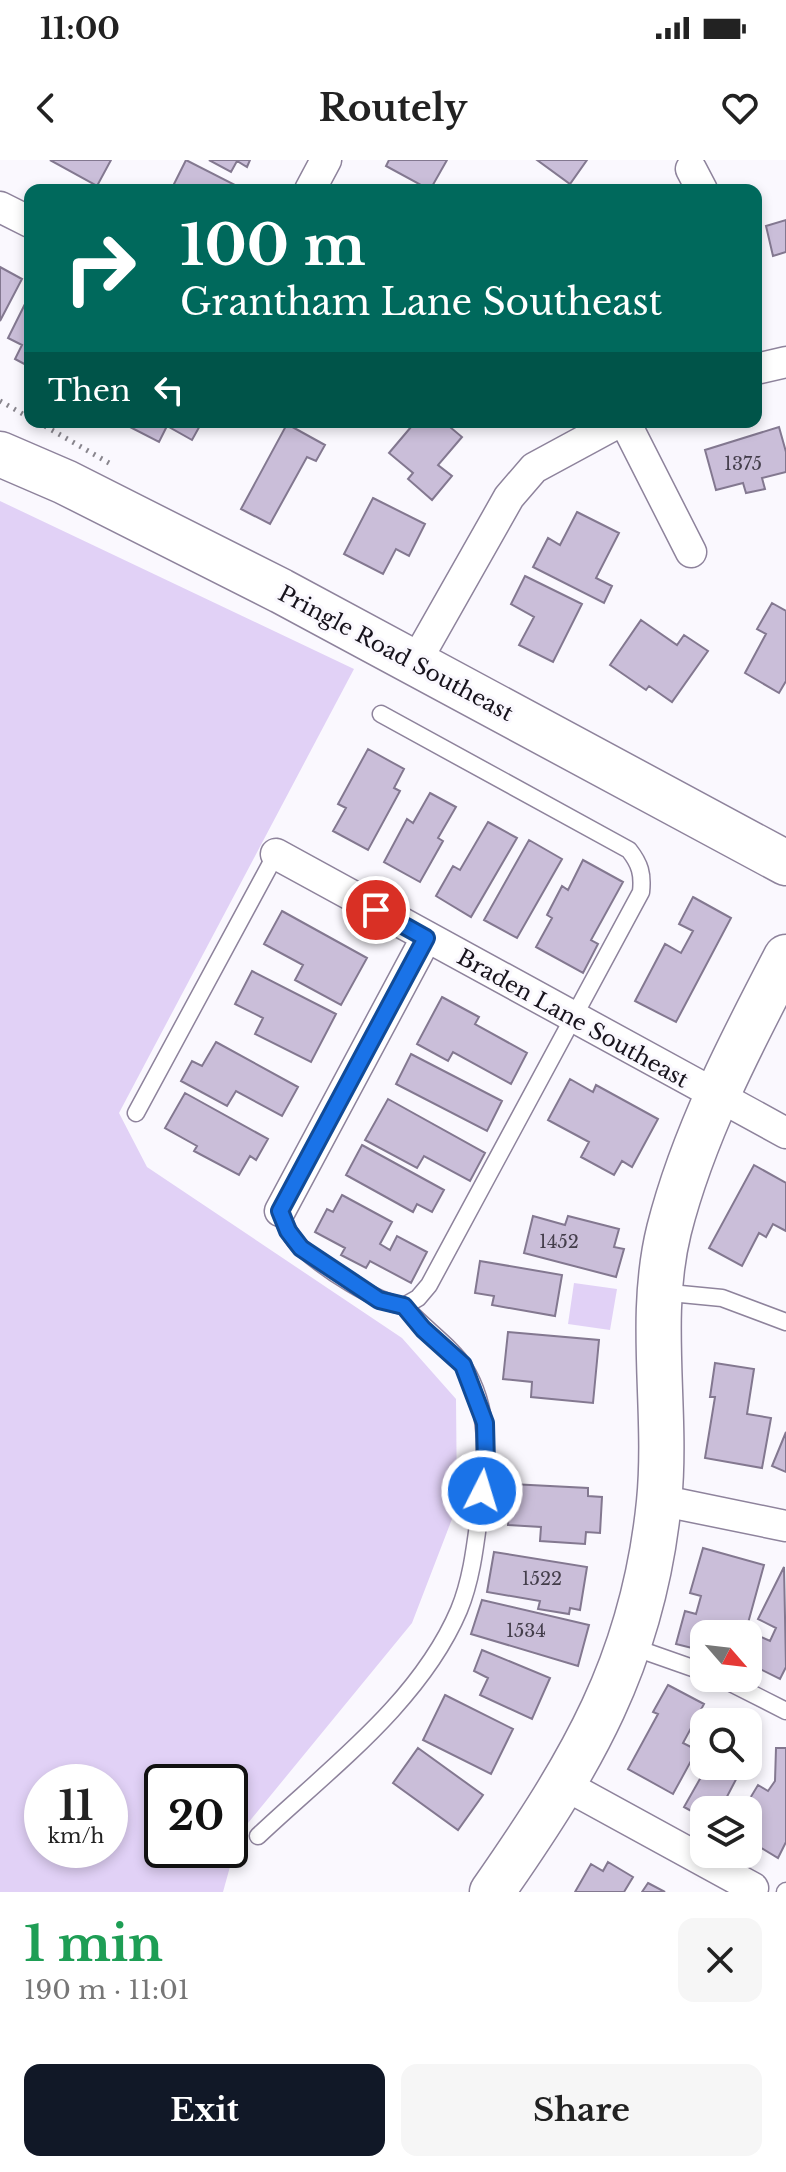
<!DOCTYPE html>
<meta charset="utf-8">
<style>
:root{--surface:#fff;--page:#f6f6f6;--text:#222;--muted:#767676;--accent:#111827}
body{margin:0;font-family:"Libre Baskerville",serif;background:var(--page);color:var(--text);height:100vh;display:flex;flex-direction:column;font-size:30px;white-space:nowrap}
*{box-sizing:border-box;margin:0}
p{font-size:26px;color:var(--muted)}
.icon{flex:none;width:44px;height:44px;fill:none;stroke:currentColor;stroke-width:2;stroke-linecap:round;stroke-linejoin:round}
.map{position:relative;height:1732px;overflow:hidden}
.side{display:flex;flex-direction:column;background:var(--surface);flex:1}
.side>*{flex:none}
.banner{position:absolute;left:24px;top:24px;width:738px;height:244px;border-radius:16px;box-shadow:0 4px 12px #0003;background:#00695c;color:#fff;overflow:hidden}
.needle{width:52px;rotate:118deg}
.buttons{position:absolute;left:690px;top:1460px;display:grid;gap:16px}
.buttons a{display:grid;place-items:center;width:72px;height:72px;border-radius:16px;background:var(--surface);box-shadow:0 4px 12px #0003;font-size:40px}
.speed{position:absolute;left:24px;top:1604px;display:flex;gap:16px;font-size:40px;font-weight:700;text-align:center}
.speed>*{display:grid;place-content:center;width:104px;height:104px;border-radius:50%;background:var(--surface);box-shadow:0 4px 12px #0003;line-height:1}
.speed small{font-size:20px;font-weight:400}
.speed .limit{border:4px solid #111;border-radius:12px;background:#fff;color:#111}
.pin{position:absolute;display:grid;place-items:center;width:68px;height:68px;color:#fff;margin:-34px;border:4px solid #fff;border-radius:50%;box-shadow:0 2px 8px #0007}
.me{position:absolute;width:88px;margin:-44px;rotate:5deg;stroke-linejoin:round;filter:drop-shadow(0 0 6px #0008)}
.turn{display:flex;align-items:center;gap:28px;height:168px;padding:0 24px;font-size:36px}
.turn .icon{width:104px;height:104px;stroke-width:2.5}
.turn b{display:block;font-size:56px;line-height:68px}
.then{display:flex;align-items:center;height:76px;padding:0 24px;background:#0003;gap:16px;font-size:30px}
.round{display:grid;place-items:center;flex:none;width:84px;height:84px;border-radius:16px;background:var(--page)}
.overview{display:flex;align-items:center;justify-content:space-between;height:136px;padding:0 24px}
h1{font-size:48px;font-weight:800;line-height:60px;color:#1e9e55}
.button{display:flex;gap:16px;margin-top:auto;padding:16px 24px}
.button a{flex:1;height:92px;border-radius:16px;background:var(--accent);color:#fff;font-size:32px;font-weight:800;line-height:92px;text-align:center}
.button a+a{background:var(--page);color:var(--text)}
.status{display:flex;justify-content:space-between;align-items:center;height:56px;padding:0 40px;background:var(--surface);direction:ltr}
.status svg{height:22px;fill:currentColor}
header{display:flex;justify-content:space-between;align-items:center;height:104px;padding:0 24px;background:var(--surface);font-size:36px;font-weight:800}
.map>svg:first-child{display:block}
.green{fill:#e1d1f6;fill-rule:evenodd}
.building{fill:#cabed9;stroke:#837890;stroke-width:2}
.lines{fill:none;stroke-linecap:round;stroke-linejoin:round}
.lane-casing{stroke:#8e839c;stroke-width:19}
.street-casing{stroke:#8e839c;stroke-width:33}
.secondary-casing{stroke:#8e839c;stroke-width:47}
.path{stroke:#88858d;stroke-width:5;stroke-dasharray:2 6;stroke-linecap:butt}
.lane{stroke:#fff;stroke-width:16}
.street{stroke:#fff;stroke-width:30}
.secondary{stroke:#fff;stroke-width:44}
.route-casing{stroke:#114b97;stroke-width:20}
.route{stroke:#1a73e8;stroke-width:14}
.labels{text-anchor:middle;stroke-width:6;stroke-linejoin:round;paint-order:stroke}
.number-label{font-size:18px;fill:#443e4b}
.street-label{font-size:22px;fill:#17131c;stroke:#faf8fe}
</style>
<div class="status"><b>11:00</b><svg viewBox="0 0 49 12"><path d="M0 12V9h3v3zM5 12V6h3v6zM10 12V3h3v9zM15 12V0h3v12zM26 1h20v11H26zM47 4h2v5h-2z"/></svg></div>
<header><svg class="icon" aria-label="back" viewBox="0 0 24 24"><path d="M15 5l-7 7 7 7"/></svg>Routely<svg class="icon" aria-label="heart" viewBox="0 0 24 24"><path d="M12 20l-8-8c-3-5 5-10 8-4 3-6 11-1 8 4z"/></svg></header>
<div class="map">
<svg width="786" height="1732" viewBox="0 0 786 1732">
<rect width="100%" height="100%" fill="#faf8fe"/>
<path class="green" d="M0,341L354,509L119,953L147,1007L402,1178L456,1239L457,1346L412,1463L239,1674L223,1732H0ZM42,1622H110V1690H42ZM162,1622H230V1690H162Z
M574,1123L617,1129L610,1170L568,1164Z"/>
<path class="building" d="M50,0H111L97,26Z
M186,0L243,29V30H171Z
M209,0H250L247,7L237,1L231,12Z
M389,0H447L430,30L386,6Z
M537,0H587L570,24Z
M786,60V92L773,96L766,66Z
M0,107L22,119L0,161Z
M25,144L30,147V207L15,199L22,185L8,178Z
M130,262H202L192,280L167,266L159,282L128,266Z
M405,262H444L462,277L438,305L452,316L432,340L408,319L413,313L389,293L411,267Z
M287,264L325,285L316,301L307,297L270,364L241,349Z
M779,267L786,292V312L762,318L765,329L746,333L743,323L716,330L705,290Z
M373,338L425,364L409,396L396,389L383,414L344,394Z
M577,352L619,373L596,418L612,426L604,443L533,407L548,378L560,385Z
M525,416L582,444L553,502L519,485L534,457L511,444Z
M772,443L786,451V521L779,533L745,513L766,474L757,469Z
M641,460L677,485L684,475L708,491L672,542L649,526L646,530L610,505Z
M368,589L404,609L394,628L400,631L368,690L333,671L346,648L338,644Z
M430,633L456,647L438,678L443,681L420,722L384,702L407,659L413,663Z
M488,662L517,678L471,757L436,736L453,706L460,710Z
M529,680L562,699L517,778L484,760Z
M583,700L623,722L591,780L598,784L583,813L536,787L552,758L547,755L562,726L568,730Z
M693,737L731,758L676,862L635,841L665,784L681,793L693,771L679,764Z
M282,751L367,798L341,845L295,820L303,805L264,784Z
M252,811L336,854L311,902L255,874L263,858L235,844Z
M442,837L479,857L475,864L527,893L511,924L453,892L448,901L417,884Z
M216,882L298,927L282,956L236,931L227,946L181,921L192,901L202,906Z
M411,894L502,941L487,971L396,924Z
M570,919L593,932L596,925L658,959L632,1007L622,1001L614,1015L581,997L589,982L548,960Z
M185,933L268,979L256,1000L250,996L239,1015L194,991L197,986L165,968Z
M388,939L485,993L470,1021L424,996L417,1008L365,980Z
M362,985L444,1030L432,1052L417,1044L413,1052L346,1015Z
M754,1005L786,1023V1071L773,1064L766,1077L759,1073L742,1106L709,1088Z
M342,1035L392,1062L380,1084L390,1090L397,1076L427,1092L411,1123L370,1101L366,1108L341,1095L345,1088L315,1072L327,1049L333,1052Z
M533,1056L565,1065L568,1056L619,1069L614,1087L624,1089L616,1117L524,1093Z
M480,1101L562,1115L555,1156L492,1145L494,1136L475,1133Z
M508,1172L599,1180L593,1243L531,1237L532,1222L503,1219Z
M715,1203L754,1209L747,1254L771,1258L762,1308L705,1298L715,1237H710Z
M786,1272V1312L772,1306Z
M511,1324L588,1328V1336L602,1337L600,1373L586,1372L585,1384L540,1381L541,1367L508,1365Z
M703,1388L764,1405L745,1474H704V1491L676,1484L685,1451L696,1454L701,1436L690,1433Z
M494,1392L587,1407L580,1450L570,1448L569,1454L538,1449L540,1441L487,1432Z
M784,1407L786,1507L780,1519L748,1503V1494L757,1475L770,1481L776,1468L758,1459Z
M482,1440L589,1465L578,1506L471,1474Z
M482,1490L550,1518L532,1559L480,1535L488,1518L474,1511Z
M668,1525L704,1544L683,1583L697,1590L673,1634L628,1609L658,1554L653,1552Z
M445,1535L513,1569L491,1614L423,1580Z
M748,1573L758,1579L748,1598Z
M418,1588L483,1635L458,1670L393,1623Z
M776,1588H786V1682L778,1698L748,1680V1650H743L758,1625L768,1631L775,1621Z
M704,1600V1606H743L720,1650H704V1658L684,1647L705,1610L700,1607Z
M608,1702L633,1717L624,1732H575L591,1704L603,1711Z
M648,1723L665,1732H642Z"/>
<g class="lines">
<defs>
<path id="lane" d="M136,953L276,694
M280,1051C285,1065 291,1079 302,1088C325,1109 375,1142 404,1146L418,1138L429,1125L641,732C643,714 640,704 629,690L381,554
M660,1132L722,1138L786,1162
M630,1486L704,1512
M721,1518L786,1551
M258,1676C329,1609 420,1542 459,1450C473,1416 476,1378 481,1342C487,1295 490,1249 464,1207C453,1188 421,1166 404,1146
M785,1732L786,1731"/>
<path id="street" d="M691,9L702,30
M310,30L326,0
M0,47L30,62
M756,209L786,202
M625,262L691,392
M415,503L509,337L534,308L619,262
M276,694L786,973
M280,1051L426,778
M659,1340L786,1366
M565,1625L753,1728"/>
<path id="secondary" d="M0,294L65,322L281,431L786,703
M492,1732C581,1604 643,1502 659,1342C668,1251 647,1159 669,1070C693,975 741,883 786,797"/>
</defs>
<use href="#lane" class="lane-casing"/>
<use href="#street" class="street-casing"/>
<use href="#secondary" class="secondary-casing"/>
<path class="path" d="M0,241L30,258
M38,262L109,303"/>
<use href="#lane" class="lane"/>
<use href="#street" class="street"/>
<use href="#secondary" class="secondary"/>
</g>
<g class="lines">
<defs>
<path id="route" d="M376,750L426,778L280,1051L288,1071L301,1088L379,1140L404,1146L423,1169L463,1205L485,1263L486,1304L482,1331"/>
</defs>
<use href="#route" class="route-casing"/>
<use href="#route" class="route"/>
</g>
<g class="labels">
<g class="number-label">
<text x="743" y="310">1375</text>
<text x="559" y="1088">1452</text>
<text x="542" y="1425">1522</text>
<text x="526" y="1477">1534</text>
</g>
<g class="street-label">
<text transform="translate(396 493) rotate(28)" y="8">Pringle Road Southeast</text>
<text transform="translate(573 858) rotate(29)" y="8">Braden Lane Southeast</text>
</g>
</g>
</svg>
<div class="buttons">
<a><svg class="needle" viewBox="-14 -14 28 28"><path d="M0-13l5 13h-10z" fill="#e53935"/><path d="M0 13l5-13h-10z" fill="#767676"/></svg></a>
<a><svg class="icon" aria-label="search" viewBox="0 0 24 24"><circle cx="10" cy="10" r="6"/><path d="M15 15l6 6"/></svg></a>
<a><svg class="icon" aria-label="layers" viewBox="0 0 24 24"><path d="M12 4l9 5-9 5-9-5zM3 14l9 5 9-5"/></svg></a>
</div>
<div class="speed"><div>11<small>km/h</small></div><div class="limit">20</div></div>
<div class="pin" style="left:376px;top:750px;background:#d93025"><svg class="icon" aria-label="arrive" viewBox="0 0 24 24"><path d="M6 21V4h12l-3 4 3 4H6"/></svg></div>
<svg class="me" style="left:482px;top:1331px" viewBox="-20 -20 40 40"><circle r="17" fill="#1a73e8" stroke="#fff" stroke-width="3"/><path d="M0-11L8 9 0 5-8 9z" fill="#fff"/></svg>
<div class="banner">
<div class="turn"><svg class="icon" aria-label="right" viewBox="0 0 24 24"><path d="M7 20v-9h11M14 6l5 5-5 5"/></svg><div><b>100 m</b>Grantham Lane Southeast</div></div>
<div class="then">Then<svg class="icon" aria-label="left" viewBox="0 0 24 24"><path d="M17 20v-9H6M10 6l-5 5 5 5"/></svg></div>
</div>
</div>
<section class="side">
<div class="overview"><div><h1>1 min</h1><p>190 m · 11:01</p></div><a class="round"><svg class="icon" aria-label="close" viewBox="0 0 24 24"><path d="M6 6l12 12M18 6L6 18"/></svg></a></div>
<div class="button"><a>Exit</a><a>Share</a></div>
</section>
